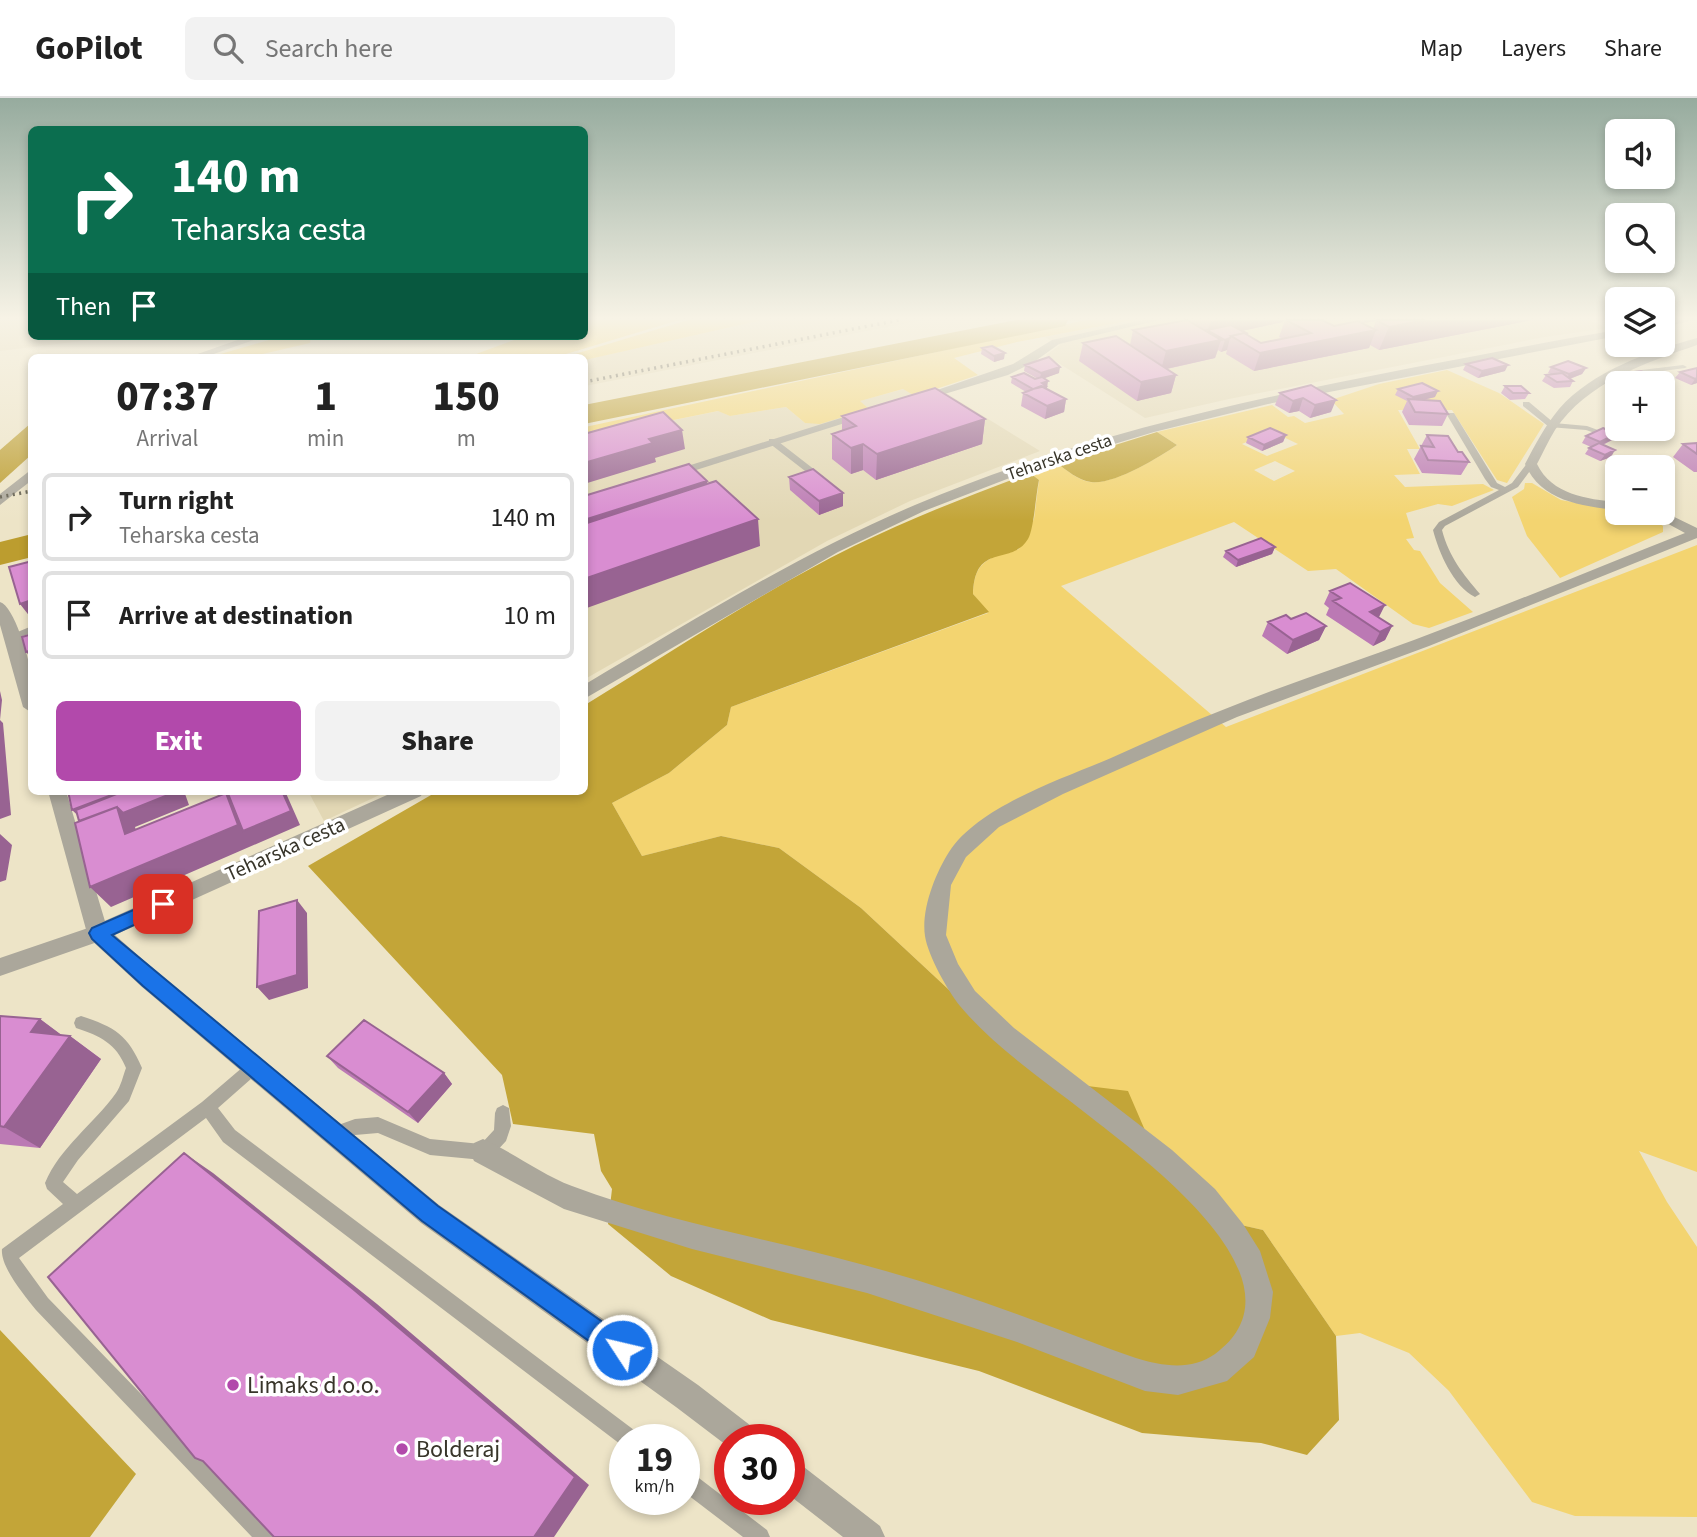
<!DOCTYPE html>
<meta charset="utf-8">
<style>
:root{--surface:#fff;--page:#f2f2f2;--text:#222;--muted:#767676;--line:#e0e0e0;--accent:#b249ab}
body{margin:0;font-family:"Source Sans 3",sans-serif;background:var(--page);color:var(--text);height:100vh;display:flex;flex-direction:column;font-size:26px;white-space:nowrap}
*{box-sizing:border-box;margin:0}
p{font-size:23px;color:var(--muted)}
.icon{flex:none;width:38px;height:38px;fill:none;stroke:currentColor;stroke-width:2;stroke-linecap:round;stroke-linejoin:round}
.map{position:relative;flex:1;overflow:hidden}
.drawer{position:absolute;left:28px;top:256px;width:560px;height:441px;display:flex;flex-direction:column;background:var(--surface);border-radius:10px;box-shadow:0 4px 10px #0003}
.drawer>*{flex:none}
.guide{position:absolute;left:28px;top:28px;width:560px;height:214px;border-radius:10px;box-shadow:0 4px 10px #0003;background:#0b6e4f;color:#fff;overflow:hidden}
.buttons{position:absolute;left:1605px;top:21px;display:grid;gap:14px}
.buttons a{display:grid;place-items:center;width:70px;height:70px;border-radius:10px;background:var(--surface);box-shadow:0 4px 10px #0003;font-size:35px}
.speed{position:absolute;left:609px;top:1326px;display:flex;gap:14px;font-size:35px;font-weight:700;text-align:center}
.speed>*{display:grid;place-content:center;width:91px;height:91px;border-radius:50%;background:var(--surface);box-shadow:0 4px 10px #0003;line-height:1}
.speed small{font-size:18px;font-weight:400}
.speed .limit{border:10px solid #d22;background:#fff;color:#111}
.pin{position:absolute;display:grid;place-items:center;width:60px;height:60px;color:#fff;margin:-30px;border-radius:14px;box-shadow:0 4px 10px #0006}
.me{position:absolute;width:77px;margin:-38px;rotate:305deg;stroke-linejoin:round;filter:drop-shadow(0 0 5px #0008)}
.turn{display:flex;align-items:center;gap:24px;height:147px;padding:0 28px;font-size:32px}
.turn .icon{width:91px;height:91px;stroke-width:2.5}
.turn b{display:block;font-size:49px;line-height:60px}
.then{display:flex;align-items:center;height:66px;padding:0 28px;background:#0003;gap:14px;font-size:26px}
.eta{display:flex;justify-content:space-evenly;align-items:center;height:119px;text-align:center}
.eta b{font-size:42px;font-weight:800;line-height:49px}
.action{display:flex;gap:14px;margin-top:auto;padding:14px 28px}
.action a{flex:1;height:80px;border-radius:10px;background:var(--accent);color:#fff;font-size:28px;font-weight:800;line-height:80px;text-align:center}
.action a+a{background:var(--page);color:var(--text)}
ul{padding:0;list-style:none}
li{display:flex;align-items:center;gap:21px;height:88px;margin:0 14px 10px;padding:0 14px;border:4px solid var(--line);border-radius:10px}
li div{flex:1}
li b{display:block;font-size:26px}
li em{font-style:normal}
header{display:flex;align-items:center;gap:42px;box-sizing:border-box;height:98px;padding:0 35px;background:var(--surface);border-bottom:2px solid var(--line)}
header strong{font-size:33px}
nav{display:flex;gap:38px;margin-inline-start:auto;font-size:24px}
.search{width:490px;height:63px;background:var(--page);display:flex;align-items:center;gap:18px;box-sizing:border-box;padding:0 24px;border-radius:10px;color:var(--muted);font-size:26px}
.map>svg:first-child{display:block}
.built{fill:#e2d7b4}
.green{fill:#f3d470;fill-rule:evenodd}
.forest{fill:#c3a538}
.water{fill:#bc9d2f}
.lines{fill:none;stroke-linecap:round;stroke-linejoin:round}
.river{fill:#bc9d2f;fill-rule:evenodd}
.service{fill:#aba79b;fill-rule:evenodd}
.minor{fill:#aba79b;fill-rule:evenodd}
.tertiary{fill:#aba79b;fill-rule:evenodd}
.rail{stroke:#605c4d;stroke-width:3.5;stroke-dasharray:2 4.5;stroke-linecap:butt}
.wall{fill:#bb79b4}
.shaded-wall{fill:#986392}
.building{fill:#d98dd1;stroke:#986392;stroke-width:2}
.route{fill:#1a73e8;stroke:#114b97;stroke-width:2}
.poi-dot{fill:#b249ab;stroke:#fff;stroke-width:2.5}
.labels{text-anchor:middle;stroke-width:7;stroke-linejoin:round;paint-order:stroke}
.far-street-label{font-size:18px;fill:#38352a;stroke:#fff}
.street-label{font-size:21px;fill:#38352a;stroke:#fff}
.near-poi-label{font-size:24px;fill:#38352a;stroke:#fff;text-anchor:start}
</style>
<header>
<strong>GoPilot</strong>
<div class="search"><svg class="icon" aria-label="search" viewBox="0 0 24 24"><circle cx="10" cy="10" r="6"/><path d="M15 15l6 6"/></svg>Search here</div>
<nav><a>Map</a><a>Layers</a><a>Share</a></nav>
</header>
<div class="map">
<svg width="1697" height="1439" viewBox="0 0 1697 1439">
<rect width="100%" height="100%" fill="#ede4c7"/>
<path class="built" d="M0,222H31L32,238H122L0,253Z
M762,222H923L585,288L584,262Z
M1133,222H1587L1608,230L1545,239L1229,301L1145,320L1046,257L1060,247L1044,239Z
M938,290L1040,353L910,403L827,443L585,581V340L719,313L730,318L786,309L805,325L869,311L859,303L904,291L915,298Z
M308,693H388L324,723Z"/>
<path class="green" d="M585,222H679L556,259H468L525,238H584Z
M688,222H762L585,262L584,259H565Z
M1086,222H1133L1017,244L954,260L978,277L915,298L903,291L860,303L869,311L820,326L805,325L786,309L730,318L718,313L585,340V329Z
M283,238H311L310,245L250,259H210Z
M1447,272L1499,295L1544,326L1507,385L1497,382L1452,312H1398L1420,351H1407L1420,376L1394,377L1405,389L1483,386L1494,392L1452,408L1438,406L1406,415L1414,440L1406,441L1414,452L1420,453L1440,485L1473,514L1429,530L1413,526L1336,471L1308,473L1234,424L1061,488L1226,629L1697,447V1074L1639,1053L1667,1104L1697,1149V1419L1575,1418L1532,1404L1449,1293L1409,1255L1360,1235L1336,1238L1263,1132L1219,1122L1047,983L861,810L779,750L721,738L642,758L612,705L669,675L727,627L731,609L988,515L973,496C974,463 989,459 1019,451L1034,421L1039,382L1030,375L1057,365C1066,372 1078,382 1090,384C1114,387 1158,360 1177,347L1157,334L1272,307L1288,319L1294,318L1305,325L1344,316L1331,302L1379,286ZM1271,333L1298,346L1267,358L1242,346ZM1275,363L1295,373L1274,383L1254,372Z
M1525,385H1532L1561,402L1617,412V415C1636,415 1648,416 1663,428V434L1560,480L1527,438L1512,399L1524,391Z"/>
<path class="forest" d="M1157,334L1177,347C1158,360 1114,387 1091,384C1078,382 1066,372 1057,365Z
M1030,375L1039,382C1036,395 1034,431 1028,441C1011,469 975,443 973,496L989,514L731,609L727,627L669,675L612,705L642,758L721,738L779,750L861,810L1047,983L1128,993L1160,1067L1219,1122L1263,1132L1336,1238L1339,1322L1307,1357L1261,1345L1142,1335L979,1273L771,1222L671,1178L608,1126L612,1091L601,1073L594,1036L513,1026L502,977L308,768L438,693H584L585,607C673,553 761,494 854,448C912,420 970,397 1030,375Z
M0,1232L136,1376L90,1439H0Z"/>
<path class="water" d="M31,325V357L0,385V352Z"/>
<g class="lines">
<path class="river" d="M1016,222H1068L1065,228L1055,230L584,326V307Z
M32,436V459L0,467V444Z"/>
<path class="service" d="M1683,267L1687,269L1685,270L1633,277L1617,273L1621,271L1633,273Z
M1523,304H1529L1554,325L1587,328L1614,338L1610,340L1586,332L1549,329L1523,308Z
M1448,315H1454L1497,385L1505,389L1512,385L1528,364L1535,366L1518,389L1445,428L1442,432C1449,459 1463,476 1480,496L1475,499C1453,488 1439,455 1433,432L1439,424L1499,392L1491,389L1485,381L1447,317Z
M769,341H775L824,379V383H818L769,345Z
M32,528V535L13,541L8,538Z
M81,918C115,929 128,937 142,970L129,1003L78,1062L63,1084L77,1096L202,1004L250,963L255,961L260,963L263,968L260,973L218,1010L235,1032L638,1335L641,1342H625L624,1349L223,1044L206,1020L19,1160L48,1200L273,1432L276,1439H252L36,1212C25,1198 0,1169 2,1151L63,1106L47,1091L45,1085C60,1049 94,1026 116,995C121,988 123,978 126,970C116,945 100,938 76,930L74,925L76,920Z
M503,1007L509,1010L511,1028L506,1043L494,1056L483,1062L430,1057L378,1035L355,1037L336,1044L330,1042L328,1036L330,1030L355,1021L378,1019L430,1041L481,1046L494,1032L495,1015L497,1010Z
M684,1371L691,1374L767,1432L770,1439H743L684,1394Z"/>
<path class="minor" d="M1142,222H1159L1059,246L1034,264L1008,277L921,303L911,301L1013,266L1052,242Z
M249,238H265L205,259H189Z
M1697,240V247C1645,265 1587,284 1555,332C1548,343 1543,355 1537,366C1552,397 1587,401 1617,404V412C1581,408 1541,403 1525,366C1535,347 1545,328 1559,311C1592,273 1650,253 1697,240Z
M860,314L870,317L674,379H664L662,376Z
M32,371V382L0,407V396Z
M1662,413L1697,430V440L1429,548L1237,619L1063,696L999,729L966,759L951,787L946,837L958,866L975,893L1014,930L1172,1052L1215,1091L1243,1126L1260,1153L1273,1194L1270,1220L1254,1259L1227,1283L1178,1297L1145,1293L1017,1244L867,1195L692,1151L564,1111L474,1063L470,1054L474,1045L483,1041C514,1055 541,1076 572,1088C667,1124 767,1140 864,1167C943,1188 1021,1217 1097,1246C1133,1259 1180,1281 1215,1256C1315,1183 1141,1059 1088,1017C1045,983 995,950 960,908C948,893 928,858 925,838C921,812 935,776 949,754C979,708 1062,681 1111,660C1149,643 1186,626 1225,611C1287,586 1351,565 1414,542C1505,508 1594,471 1685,435L1648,415Z
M0,504C14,508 29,560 31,575C33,587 32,602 32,615L23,609L0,527Z
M48,693H66L107,830L158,875L439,1107L698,1287L755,1331L759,1342H730V1350L676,1309L421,1125L142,889L90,841L87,835Z
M789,1362L800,1366L880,1428L885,1439H843L789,1397Z"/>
<path class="tertiary" d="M1674,222H1693L1662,230V224Z
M1617,232V238L1268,306L1154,334L1038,369L924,413L838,454L584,601V587C692,523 799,456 915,407C1075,339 1246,302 1416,269C1483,257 1550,243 1617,232Z
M396,693H423L421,698L106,841L0,878V860L91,829Z"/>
<path class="rail" d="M584,284L899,222
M0,399L32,393"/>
</g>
<path class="wall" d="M1187,222H1284L1283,224L1242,233L1261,245L1283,241L1279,239L1285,222H1322L1334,228L1373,231L1376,223L1363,225L1356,222H1532L1379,252L1370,247L1369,250L1254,273L1226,256L1227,252L1221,254L1218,252L1215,260L1167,271L1176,277L1171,295L1137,303L1079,263L1083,245L1130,247L1133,232Z
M1620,247H1653V248L1629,251Z
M982,250L1004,261L994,264L981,256Z
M1466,266L1505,273L1478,280L1463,272Z
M1025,267L1059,275L1043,280L1047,290H1045L1066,301L1064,314L1045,321L1021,308L1023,295L1026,294L1011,285L1012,279L1035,281H1038L1024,273Z
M1551,269L1586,270L1582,276L1570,281L1573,283L1570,289L1554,290L1542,283L1546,277L1551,276L1548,275Z
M1697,270V285L1691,287L1675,280L1680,274Z
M1621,276L1653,285H1622L1617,283Z
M1311,287L1331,314L1310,320L1299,313L1289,315L1275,307L1280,295Z
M1505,288L1529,295L1525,301L1510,302L1501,295Z
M1398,291L1435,299L1423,302L1448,316L1442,328L1409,327L1402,314L1407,303L1395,297Z
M842,318L985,321L982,346L876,382L863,372L851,376L832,361V336L842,333Z
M1286,337L1283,344L1262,353L1246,345L1248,339Z
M1427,337L1458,354L1469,364L1461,377L1422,375L1414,361Z
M1586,338L1612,342L1603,347L1611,359L1600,363L1585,356L1589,350L1591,349L1582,345Z
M1697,345V374H1694L1673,359L1683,346Z
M789,379L843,408L819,417L790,392Z
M1275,449L1272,456L1236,469L1223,459L1226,453Z
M1330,493L1392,528L1385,542L1373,548L1326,517L1329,510L1324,506Z
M1268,524L1326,528L1319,542L1287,556L1262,538Z
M0,918L40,921L61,937L70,938L101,961L40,1050L0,1046Z
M327,958L444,975L452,986L418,1025L338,970Z"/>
<path class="shaded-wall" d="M1218,222H1284L1283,224L1218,238L1208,232L1211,223Z
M1364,222H1383L1363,225Z
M1425,222H1532L1379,252L1389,229Z
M1376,232L1369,250L1254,273L1260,255Z
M1230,240L1227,252L1221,254L1225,242Z
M1221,242L1215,260L1161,272L1166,253Z
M1632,247H1653V248L1629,251Z
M1005,255L1004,261L994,264V258Z
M1508,267L1505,273L1478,280L1482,273Z
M1060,269L1059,275L1040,282L1041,275Z
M1586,270L1582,276L1566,282L1569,276Z
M1176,277L1171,295L1137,303L1141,284Z
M1697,280V285L1691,287L1695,281Z
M1656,281L1653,285H1635L1636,284Z
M1048,283L1047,290H1046L1045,294L1042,285Z
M1438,293L1435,299L1410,305L1413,299Z
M1303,300L1299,313L1289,315L1293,303Z
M1066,301L1064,314L1045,321L1047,308Z
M1336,302L1331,314L1310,320L1315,307Z
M985,321L982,346L876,382L877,356Z
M682,332L685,351L655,360L656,364L584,386V365L649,341Z
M1616,336L1612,342L1595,350L1600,344Z
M1286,337L1283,344L1262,353L1264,347Z
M863,346V372L851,376V350Z
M1615,352L1611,359L1600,363L1605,357Z
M707,383L709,403L584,444V422Z
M843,395V408L819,417V403Z
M758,421L760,448L584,511V481Z
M1275,449L1272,456L1236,469L1238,462Z
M32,502V520H31L20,506Z
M1385,507L1378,521L1370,514Z
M1326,528L1319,542L1287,556L1293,542Z
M1392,528L1385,542L1373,548L1380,534Z
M32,552V560L26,554Z
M0,593L2,602L0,622L3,625L11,717L0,721Z
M116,693H184L189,707L135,729L143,756L86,725L72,712Z
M282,693H285L300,727L111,809L90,789L226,695L241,716Z
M0,736L12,747L6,782L0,784Z
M297,802L307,815L308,890L269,902L257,889Z
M40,921L67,941L70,938L101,961L40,1050L4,1029L31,934Z
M444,975L452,986L418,1025L408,1014Z
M184,1055L213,1075L377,1206L589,1387L554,1439H534Z"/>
<path class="building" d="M1187,222L1221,242L1166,253L1133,232Z
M1286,222H1322L1334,228L1358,223L1376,232L1260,255L1231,238L1244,235L1261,245L1311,235Z
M1376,222H1425L1389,229Z
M1231,227L1248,236L1244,235L1231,238L1230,240L1225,242L1207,232Z
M1116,238L1176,277L1141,284L1083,245Z
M992,248L1005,255L994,258L982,250Z
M1049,259L1060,269L1041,275L1025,267Z
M1492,260L1508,267L1482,273L1466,266Z
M1568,263L1586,270L1569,276L1551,269Z
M1697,270V280L1695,281L1680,274Z
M1641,273L1656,281L1636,284L1621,276Z
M1024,275L1035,281L1042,279L1048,283L1042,285L1046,288L1033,291L1012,279Z
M1562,275L1573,283L1557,284L1546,277Z
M1422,285L1438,293L1413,299L1398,291Z
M1311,287L1336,302L1315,307L1303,300L1293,303L1280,295Z
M1041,288L1066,301L1047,308L1023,295Z
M1505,288H1521L1529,295H1513Z
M935,290L985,321L877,356L863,346L851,350L832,336L856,328L842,318Z
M1408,301L1440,303L1448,316L1415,314Z
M663,314L682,332L649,341L653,345L584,365V336Z
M1270,330L1286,337L1264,347L1248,339Z
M1603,330L1616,336L1600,344L1586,338Z
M1427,337L1448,338L1458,354H1462L1469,364L1428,362L1421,348L1434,349Z
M1599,345L1615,352L1605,357L1589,350Z
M1697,345V356L1683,346Z
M689,366L707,383L584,422V398Z
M813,371L843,395L819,403L789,379Z
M716,383L758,421L584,481V426Z
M1261,440L1275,449L1238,462L1226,453Z
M32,463V502L20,506L9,469Z
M1350,485L1385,507L1370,514L1392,528L1380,534L1333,503L1341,500L1330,493Z
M1306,515L1326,528L1293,542L1268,524L1286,517L1291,521Z
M32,536V552L26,554L22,539Z
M68,693H116L117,695L72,712Z
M124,693H178L123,715L117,709L79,723L76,712Z
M227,693H282L291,713L243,733Z
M226,695L238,727L90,789L75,725L117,709L125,736Z
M297,802V877L257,889L259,813Z
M0,918L40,921L31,934L70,938L4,1029L0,1028Z
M364,922L444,975L408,1014L327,958Z
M184,1055L353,1191L575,1379L534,1439H274L203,1363L195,1360L48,1179Z"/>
<linearGradient id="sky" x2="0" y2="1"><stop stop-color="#96ab9e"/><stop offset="0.52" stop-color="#f7f3e6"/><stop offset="1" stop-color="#f7f3e6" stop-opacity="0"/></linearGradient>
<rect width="1697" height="423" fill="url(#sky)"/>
<path class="route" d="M163,799L169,801L172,806L169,811L112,837L438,1108L631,1244L634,1252L631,1261L622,1264L614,1261L422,1123L143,888L92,841L89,835L92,830Z"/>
<g class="poi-dot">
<circle cx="233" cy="1287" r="7"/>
<circle cx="402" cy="1351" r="7"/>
</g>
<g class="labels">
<g class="far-street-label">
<text transform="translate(1059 359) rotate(-19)" y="6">Teharska cesta</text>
</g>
<g class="street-label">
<text transform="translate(285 751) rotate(-24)" y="7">Teharska cesta</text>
</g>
<g class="near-poi-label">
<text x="247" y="1295">Limaks d.o.o.</text>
<text x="416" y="1359">Bolderaj</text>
</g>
</g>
</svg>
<div class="buttons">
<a><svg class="icon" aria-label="sound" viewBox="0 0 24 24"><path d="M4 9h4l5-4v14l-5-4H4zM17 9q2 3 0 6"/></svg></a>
<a><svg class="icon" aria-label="search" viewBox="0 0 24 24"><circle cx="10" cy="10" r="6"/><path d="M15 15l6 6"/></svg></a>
<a><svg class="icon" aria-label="layers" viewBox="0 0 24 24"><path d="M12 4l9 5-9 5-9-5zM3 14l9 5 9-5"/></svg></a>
<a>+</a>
<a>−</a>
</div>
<div class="speed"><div>19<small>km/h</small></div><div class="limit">30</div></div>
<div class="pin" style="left:163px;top:806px;background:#d93025"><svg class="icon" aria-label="arrive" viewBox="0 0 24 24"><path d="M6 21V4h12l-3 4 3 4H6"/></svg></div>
<svg class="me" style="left:622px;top:1252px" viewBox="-20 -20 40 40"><circle r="17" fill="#1a73e8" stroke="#fff" stroke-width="3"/><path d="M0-11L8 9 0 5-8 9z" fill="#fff"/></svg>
<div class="guide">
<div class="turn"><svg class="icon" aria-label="right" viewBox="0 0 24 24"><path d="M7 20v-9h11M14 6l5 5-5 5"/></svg><div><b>140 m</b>Teharska cesta</div></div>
<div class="then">Then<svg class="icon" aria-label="arrive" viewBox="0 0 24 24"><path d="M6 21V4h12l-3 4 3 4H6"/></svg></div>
</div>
<section class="drawer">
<div class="eta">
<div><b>07:37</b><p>Arrival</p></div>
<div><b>1</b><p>min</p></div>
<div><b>150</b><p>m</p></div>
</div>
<ul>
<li><svg class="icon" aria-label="right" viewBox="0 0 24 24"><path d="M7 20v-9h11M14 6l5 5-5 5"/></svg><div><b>Turn right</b><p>Teharska cesta</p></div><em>140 m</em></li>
<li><svg class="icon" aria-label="arrive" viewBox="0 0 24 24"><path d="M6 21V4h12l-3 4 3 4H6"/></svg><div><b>Arrive at destination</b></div><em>10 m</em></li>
</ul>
<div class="action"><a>Exit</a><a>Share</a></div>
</section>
</div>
